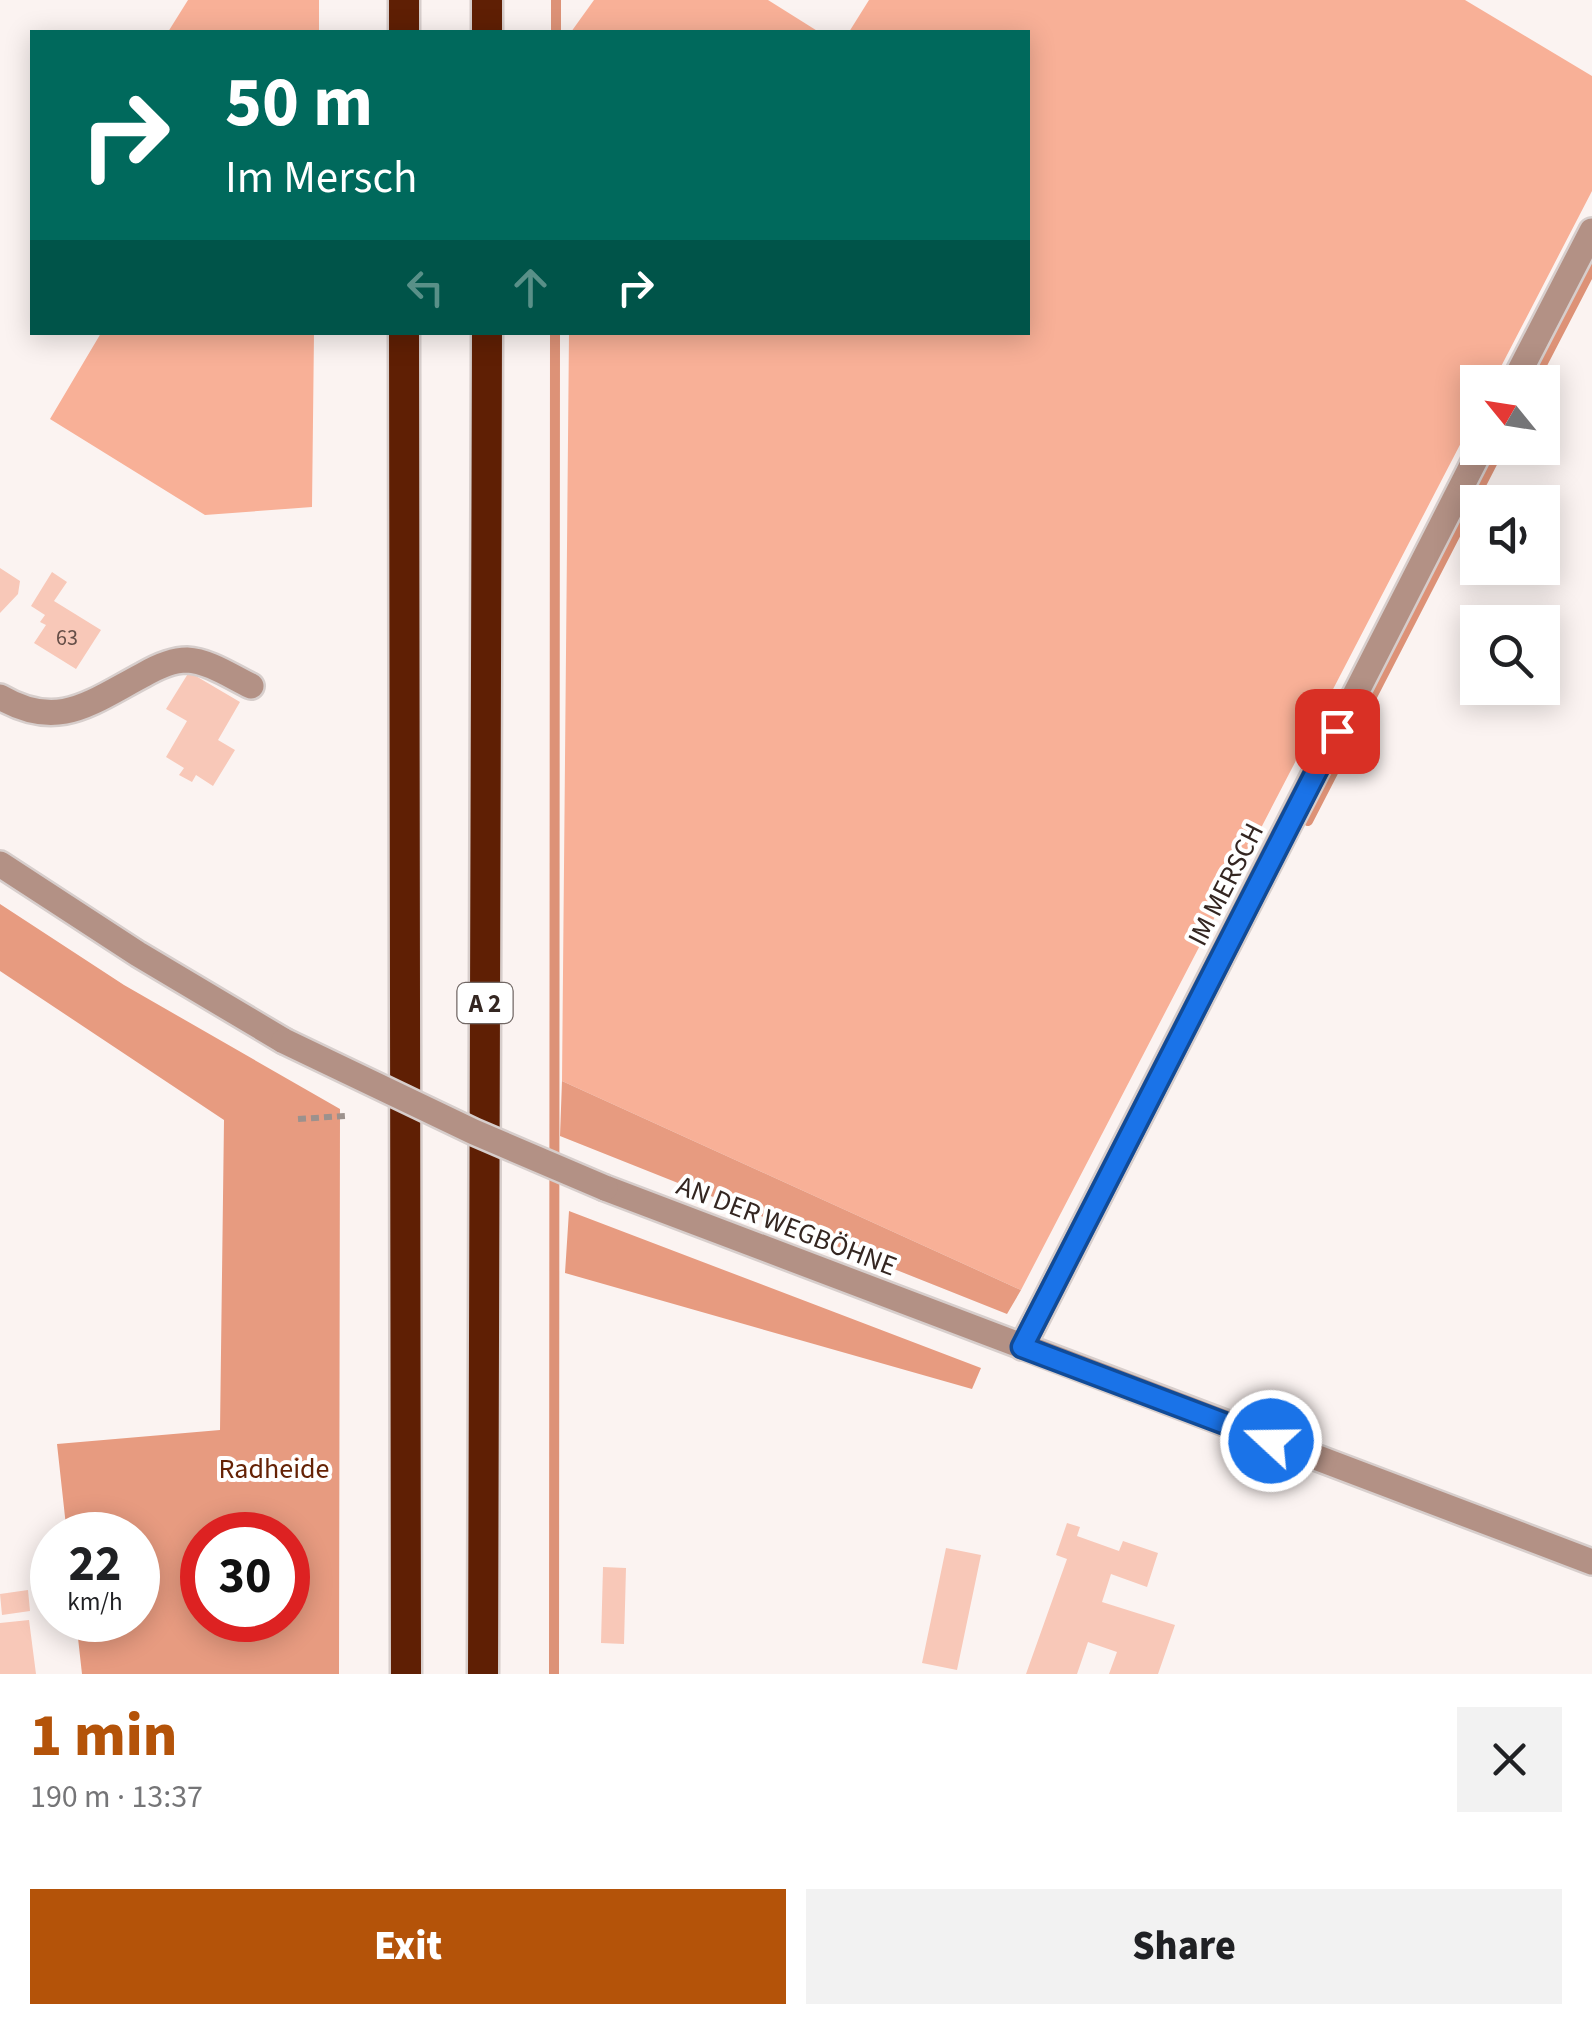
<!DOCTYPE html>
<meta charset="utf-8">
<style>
:root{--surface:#fff;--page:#f2f2f2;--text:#202124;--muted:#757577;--accent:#b45309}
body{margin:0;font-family:"Source Sans 3",sans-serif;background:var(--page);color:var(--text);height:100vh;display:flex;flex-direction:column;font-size:38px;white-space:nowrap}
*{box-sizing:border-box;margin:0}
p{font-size:32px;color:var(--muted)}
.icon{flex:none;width:55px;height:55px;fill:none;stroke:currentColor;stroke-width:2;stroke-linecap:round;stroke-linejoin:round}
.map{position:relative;height:1674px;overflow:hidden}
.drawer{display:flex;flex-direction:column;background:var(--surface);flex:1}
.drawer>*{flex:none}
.banner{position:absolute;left:30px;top:30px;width:1000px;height:305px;border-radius:0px;box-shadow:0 5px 25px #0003;background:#00695c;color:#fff;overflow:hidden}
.needle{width:65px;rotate:300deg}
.tools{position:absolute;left:1460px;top:365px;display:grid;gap:20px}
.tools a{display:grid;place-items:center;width:100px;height:100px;border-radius:0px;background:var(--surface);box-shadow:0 5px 25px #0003;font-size:50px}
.speed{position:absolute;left:30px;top:1512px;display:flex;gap:20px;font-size:50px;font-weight:700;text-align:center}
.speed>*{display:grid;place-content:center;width:130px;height:130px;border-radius:50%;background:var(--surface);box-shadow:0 5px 25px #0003;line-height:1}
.speed small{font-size:25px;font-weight:400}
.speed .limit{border:15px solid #d22;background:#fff;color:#111}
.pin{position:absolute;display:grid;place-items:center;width:85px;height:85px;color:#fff;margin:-42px;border-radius:20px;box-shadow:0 5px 15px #0006}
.me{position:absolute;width:110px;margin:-55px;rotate:291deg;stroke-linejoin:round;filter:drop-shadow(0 0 8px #0008)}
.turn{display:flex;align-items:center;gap:35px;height:210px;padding:0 30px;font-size:45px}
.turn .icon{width:130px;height:130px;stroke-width:2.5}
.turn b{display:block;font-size:70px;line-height:85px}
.lanes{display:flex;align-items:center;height:95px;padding:0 30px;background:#0003;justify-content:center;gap:50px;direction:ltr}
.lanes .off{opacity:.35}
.round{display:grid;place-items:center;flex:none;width:105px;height:105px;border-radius:0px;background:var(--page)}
.summary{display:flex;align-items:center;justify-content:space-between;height:170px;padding:0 30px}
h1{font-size:60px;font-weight:800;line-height:75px;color:var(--accent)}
.primary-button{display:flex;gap:20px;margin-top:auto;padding:20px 30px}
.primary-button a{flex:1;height:115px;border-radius:0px;background:var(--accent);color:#fff;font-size:40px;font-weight:800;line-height:115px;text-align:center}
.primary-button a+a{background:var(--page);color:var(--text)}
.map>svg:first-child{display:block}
.green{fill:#f8b097}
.forest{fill:#e79b80;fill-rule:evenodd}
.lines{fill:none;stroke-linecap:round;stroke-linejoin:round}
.stream{stroke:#dd9277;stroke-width:10}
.building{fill:#f8c8b8}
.minor-casing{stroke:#d7cecc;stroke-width:30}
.highway-casing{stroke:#d7cecc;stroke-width:35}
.path{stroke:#9c918d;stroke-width:6;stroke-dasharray:8 5;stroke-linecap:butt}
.minor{stroke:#b39185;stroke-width:25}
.highway{stroke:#5f1f04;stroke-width:30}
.minor-bridge-casing{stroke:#d7cecc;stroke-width:30;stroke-linecap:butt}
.minor-bridge{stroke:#b39185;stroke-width:25}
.route-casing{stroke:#114b97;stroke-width:25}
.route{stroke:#1a73e8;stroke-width:18}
.labels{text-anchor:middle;stroke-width:8;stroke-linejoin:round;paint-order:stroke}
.number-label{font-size:22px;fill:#654e47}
.shield{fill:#fff;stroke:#716764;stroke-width:2.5}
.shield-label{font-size:25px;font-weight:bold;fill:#342621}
.street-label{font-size:28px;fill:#342621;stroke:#fff}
.park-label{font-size:28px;fill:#652205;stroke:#fff}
</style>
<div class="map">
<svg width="1592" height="1674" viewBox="0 0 1592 1674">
<rect width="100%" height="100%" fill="#fbf3f1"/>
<path class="green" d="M188,0H319V32H168Z
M594,0H768L819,32H571Z
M869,0H1465L1592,76V191L1493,382H1478L1477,412L1021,1290L562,1081L569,333L1028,332V32H849Z
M101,333H314L312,507L205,515L50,419Z"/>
<path class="forest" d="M0,904L124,985L340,1109L339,1674H82L76,1620H138V1535H67L57,1444L220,1430L224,1120L0,971ZM202,1535H288V1620H202Z
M562,1081L1021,1290L1007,1314L560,1136Z
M569,1211L981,1368L972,1389L565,1273Z"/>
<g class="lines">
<path class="stream" d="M556,0V32
M1533,382L1592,268
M1308,821L1500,448
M554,1674L555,332"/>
</g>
<path class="building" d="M0,568L20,581L18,594L0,613Z
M52,572L67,582L54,601L101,630L76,669L34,643L46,625L40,622L45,615L31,606Z
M189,672L240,702L218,740L235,750L213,786L196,775L192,782L179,775L184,768L166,757L187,721L166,709Z
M1067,1523L1080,1527L1077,1536L1119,1551L1123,1541L1158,1553L1147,1587L1111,1574L1102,1602L1175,1625L1158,1674H1109L1117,1652L1088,1642L1077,1674H1026L1067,1559L1056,1555Z
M946,1548L981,1555L957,1670L922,1663Z
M603,1567L626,1568L624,1644L601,1643Z
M28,1590L30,1611L2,1615L0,1594Z
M29,1620L36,1674H0V1623Z"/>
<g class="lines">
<defs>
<path id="minor" d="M1514,382L1592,231
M0,697C58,731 90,703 143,675C155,668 172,660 187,660C209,661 232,677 251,686
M0,864L138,954L284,1041
M605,1188L1592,1562
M1022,1347L1481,448"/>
<path id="highway" d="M404,32V0
M487,32V0
M404,332L406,1674
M483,1674L487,332"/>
</defs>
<use href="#minor" class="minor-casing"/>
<use href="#highway" class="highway-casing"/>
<path class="path" d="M298,1119L345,1116"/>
<use href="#minor" class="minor"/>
<use href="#highway" class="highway"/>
<defs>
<path id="minor-bridge" d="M284,1041L474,1132L605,1188"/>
</defs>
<use href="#minor-bridge" class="minor-bridge-casing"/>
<use href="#minor-bridge" class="minor-bridge"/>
</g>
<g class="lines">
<defs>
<path id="route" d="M1271,1441L1022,1347L1337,731"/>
</defs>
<use href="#route" class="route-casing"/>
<use href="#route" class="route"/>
</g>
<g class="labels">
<g class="number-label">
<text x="67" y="645">63</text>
</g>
<rect class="shield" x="457.5" y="983" width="55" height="40" rx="8"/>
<g class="shield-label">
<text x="485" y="1012">A 2</text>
</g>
<g class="street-label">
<text transform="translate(1225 884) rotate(-63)" y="10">IM MERSCH</text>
<text transform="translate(787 1225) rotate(21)" y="10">AN DER WEGBÖHNE</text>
</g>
<g class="park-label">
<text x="274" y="1478">Radheide</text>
</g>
</g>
</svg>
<div class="tools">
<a><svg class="needle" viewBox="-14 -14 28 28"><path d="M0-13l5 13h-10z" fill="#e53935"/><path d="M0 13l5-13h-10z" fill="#757577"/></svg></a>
<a><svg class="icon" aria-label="sound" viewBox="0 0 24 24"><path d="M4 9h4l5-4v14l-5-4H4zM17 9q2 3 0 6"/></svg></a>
<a><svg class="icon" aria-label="search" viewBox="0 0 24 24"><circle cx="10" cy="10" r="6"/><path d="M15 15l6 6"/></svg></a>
</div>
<div class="speed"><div>22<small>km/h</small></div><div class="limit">30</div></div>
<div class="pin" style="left:1337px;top:731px;background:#d93025"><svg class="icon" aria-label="arrive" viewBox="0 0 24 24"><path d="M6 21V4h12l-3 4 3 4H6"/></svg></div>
<svg class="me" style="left:1271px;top:1441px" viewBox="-20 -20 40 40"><circle r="17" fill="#1a73e8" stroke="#fff" stroke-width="3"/><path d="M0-11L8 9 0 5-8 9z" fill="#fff"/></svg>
<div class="banner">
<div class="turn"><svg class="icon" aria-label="right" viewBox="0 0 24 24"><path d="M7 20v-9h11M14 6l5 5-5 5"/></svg><div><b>50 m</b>Im Mersch</div></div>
<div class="lanes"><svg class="icon off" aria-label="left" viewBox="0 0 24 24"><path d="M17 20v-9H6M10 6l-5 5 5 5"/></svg><svg class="icon off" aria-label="ahead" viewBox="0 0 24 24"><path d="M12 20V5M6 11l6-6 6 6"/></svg><svg class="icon" aria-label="right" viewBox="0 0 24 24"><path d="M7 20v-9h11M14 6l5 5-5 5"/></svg></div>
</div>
</div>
<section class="drawer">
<div class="summary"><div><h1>1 min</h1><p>190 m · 13:37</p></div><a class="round"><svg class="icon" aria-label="close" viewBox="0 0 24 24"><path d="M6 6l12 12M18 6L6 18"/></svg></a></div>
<div class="primary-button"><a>Exit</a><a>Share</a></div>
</section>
